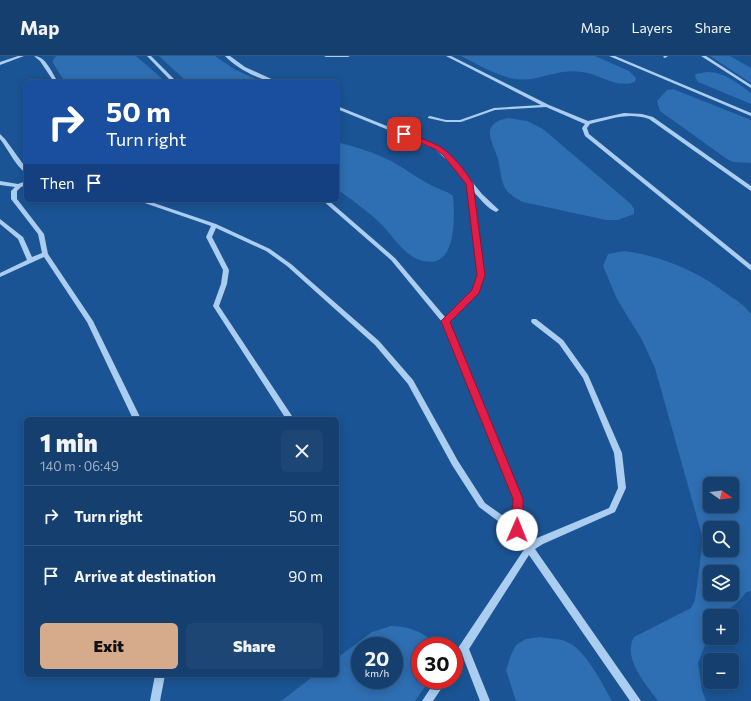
<!DOCTYPE html>
<meta charset="utf-8">
<style>
:root{--surface:#143f6f;--page:#1d4674;--text:#f1f3f6;--muted:#9dafc3;--line:#335882;--accent:#d6ab8b}
body{margin:0;font-family:Commissioner,sans-serif;background:var(--page);color:var(--text);height:100vh;display:flex;flex-direction:column;font-size:15px;white-space:nowrap}
*{box-sizing:border-box;margin:0}
p{font-size:13px;color:var(--muted)}
.icon{flex:none;width:22px;height:22px;fill:none;stroke:currentColor;stroke-width:2;stroke-linecap:round;stroke-linejoin:round}
.map{position:relative;flex:1;overflow:hidden}
.sheet{position:absolute;left:24px;top:361px;width:315px;height:260px;display:flex;flex-direction:column;background:var(--surface);border-radius:6px;box-shadow:0 2px 10px #0003,0 0 0 1px var(--line)}
.sheet>*{flex:none}
.guide{position:absolute;left:24px;top:24px;width:315px;height:122px;border-radius:6px;box-shadow:0 2px 10px #0003,0 0 0 1px var(--line);background:#1a4fa0;color:#fff;overflow:hidden}
.needle{width:26px;rotate:104deg}
.tools{position:absolute;left:703px;top:421px;display:grid;gap:8px}
.tools a{display:grid;place-items:center;width:36px;height:36px;border-radius:6px;background:var(--surface);box-shadow:0 2px 10px #0003,0 0 0 1px var(--line);font-size:20px}
.speed{position:absolute;left:351px;top:581px;display:flex;gap:8px;font-size:20px;font-weight:700;text-align:center}
.speed>*{display:grid;place-content:center;width:52px;height:52px;border-radius:50%;background:var(--surface);box-shadow:0 2px 10px #0003,0 0 0 1px var(--line);line-height:1}
.speed small{font-size:10px;font-weight:400}
.speed .limit{border:6px solid #d22;background:#fff;color:#111}
.pin{position:absolute;display:grid;place-items:center;width:34px;height:34px;color:#fff;margin:-17px;border-radius:8px;box-shadow:0 2px 6px #0006}
.me{position:absolute;width:44px;margin:-22px;rotate:1deg;stroke-linejoin:round;filter:drop-shadow(0 0 3px #0008)}
.turn{display:flex;align-items:center;gap:14px;height:84px;padding:0 16px;font-size:18px}
.turn .icon{width:52px;height:52px;stroke-width:2.5}
.turn b{display:block;font-size:28px;line-height:34px}
.then{display:flex;align-items:center;height:38px;padding:0 16px;background:#0003;gap:8px;font-size:15px}
.round{display:grid;place-items:center;flex:none;width:42px;height:42px;border-radius:6px;background:var(--page)}
.summary{display:flex;align-items:center;justify-content:space-between;height:68px;padding:0 16px}
h1{font-size:24px;font-weight:800;line-height:30px}
.primary-button{display:flex;gap:8px;margin-top:auto;padding:8px 16px}
.primary-button a{flex:1;height:46px;border-radius:6px;background:var(--accent);color:#111;font-size:16px;font-weight:800;line-height:46px;text-align:center}
.primary-button a+a{background:var(--page);color:var(--text)}
ul{padding:0;list-style:none}
li{display:flex;align-items:center;gap:12px;height:60px;padding:0 16px;border-top:1px solid var(--line)}
li div{flex:1}
li b{display:block;font-size:15px}
li em{font-style:normal}
header{display:flex;align-items:center;gap:24px;box-sizing:border-box;height:56px;padding:0 20px;background:var(--surface);border-bottom:1px solid var(--line)}
header strong{font-size:19px}
nav{display:flex;gap:22px;margin-inline-start:auto;font-size:14px}
.map>svg:first-child{display:block}
.green{fill:#2e6eb2;fill-rule:evenodd}
.lines{fill:none;stroke-linecap:round;stroke-linejoin:round}
.minor{fill:#abcdf0;fill-rule:evenodd}
.route{fill:#e11d48;stroke:#92132f}
</style>
<header>
<strong>Map</strong>
<nav><a>Map</a><a>Layers</a><a>Share</a></nav>
</header>
<div class="map">
<svg width="751" height="645" viewBox="0 0 751 645">
<rect width="100%" height="100%" fill="#1a5494"/>
<path class="green" d="M56,0H136L166,26H65L53,7V4Z
M159,0H215L234,13L262,26H187Z
M461,0H595L629,15L636,22L635,26C615,33 601,18 582,16C564,13 548,20 531,23C507,27 481,10 461,0Z
M710,0H730L751,12V27Z
M707,16C725,16 737,27 751,37V48L698,26L695,20L696,18Z
M673,33L751,64V107L733,106L727,103L660,55L657,45L667,34Z
M508,62L527,65L543,73L631,148L634,153V158L618,164H606L523,146C499,135 503,124 498,103C492,84 479,68 508,62Z
M337,86C355,91 373,96 389,104C403,111 415,121 429,128C437,133 446,134 453,140C455,164 457,221 415,202C402,195 393,181 383,170C369,156 352,144 337,133Z
M624,195C663,200 699,216 730,240C738,245 745,250 751,258V535L746,536C740,546 723,560 710,560V576L698,607L702,634L706,645H658C646,628 622,602 634,581L691,552L695,544L703,483L655,312L642,284L617,243L603,210L608,198ZM710,428H732V450H710ZM710,472H732V494H710ZM710,516H732V538H710Z
M391,570C408,570 426,576 436,590H420V624H430L415,645H281L315,619H337V602L372,576ZM360,590H394V624H360Z
M540,581C548,583 557,582 565,585C585,592 602,627 612,645H516L506,614L511,599L516,589L526,583Z"/>
<g class="lines">
<path class="minor" d="M18,0H24L0,9V6Z
M34,0C46,0 52,17 58,26H54L40,5Z
M147,0H151L177,26H172Z
M225,0H230L245,11L278,26C262,26 236,12 225,0Z
M324,0H350L348,1H326Z
M446,0H451L549,49L588,65L624,57L642,58L653,61L751,130V135L649,63C628,56 611,63 590,68L587,72L589,78L751,209V214L749,213L585,80L582,72L585,68L546,51L495,54L461,66H446L428,62V61L430,60L446,64H460L494,52L541,49Z
M609,0H615L751,57V60Z
M664,0H668L665,2L663,1Z
M701,0H706L751,29V32Z
M337,50L439,91L455,105L482,138L499,154L496,156C487,152 480,143 473,135L484,219L478,236L448,265L522,443L521,473L531,487L537,482L609,452L618,432L614,397L583,322L559,288L532,267L531,265L532,263H536L563,284L588,319L622,397L626,432L615,456L543,488L535,493L641,645H630L529,499L469,593L490,645H480L463,601L457,609L454,611V598L525,492L514,477L479,451L452,409L408,328L375,289L287,210L266,195L216,172L212,181L229,214L227,228L219,250L294,363H286L213,250L221,228L223,214L206,181L211,170L136,144H145L216,168L270,193L291,208L379,285L413,324L458,405L485,447L513,467L514,443L442,266L391,204L322,144H328L395,202L445,261L473,234L478,219L467,130L468,129L451,108L435,93L337,53Z
M0,78L5,83L26,112V117C16,111 8,93 0,83Z
M0,125L18,128L26,125V129L21,131L17,135V143L44,178L48,198L93,265L141,363H133L87,266L44,201L0,221V217L27,204L18,183L0,168V163L23,181L32,201L42,197L38,178L11,143V135L15,131L0,129Z
M155,619H165L160,645H150Z
M436,624H447L433,645H422Z"/>
</g>
<path class="route" d="M402,76H406C417,81 429,85 439,90C450,96 467,116 473,128L485,219L479,237L450,266L523,443V474L521,477L517,479L513,477L512,474L513,443L441,265L472,234L477,219L466,128L443,99L435,93L402,79Z"/>
</svg>
<div class="tools">
<a><svg class="needle" viewBox="-14 -14 28 28"><path d="M0-13l5 13h-10z" fill="#e53935"/><path d="M0 13l5-13h-10z" fill="#9dafc3"/></svg></a>
<a><svg class="icon" aria-label="search" viewBox="0 0 24 24"><circle cx="10" cy="10" r="6"/><path d="M15 15l6 6"/></svg></a>
<a><svg class="icon" aria-label="layers" viewBox="0 0 24 24"><path d="M12 4l9 5-9 5-9-5zM3 14l9 5 9-5"/></svg></a>
<a>+</a>
<a>−</a>
</div>
<div class="speed"><div>20<small>km/h</small></div><div class="limit">30</div></div>
<div class="pin" style="left:404px;top:78px;background:#d93025"><svg class="icon" aria-label="arrive" viewBox="0 0 24 24"><path d="M6 21V4h12l-3 4 3 4H6"/></svg></div>
<svg class="me" style="left:517px;top:474px" viewBox="-20 -20 40 40"><circle r="19" fill="#fff"/><path d="M0-13L10 11 0 6-10 11z" fill="#e11d48"/></svg>
<div class="guide">
<div class="turn"><svg class="icon" aria-label="right" viewBox="0 0 24 24"><path d="M7 20v-9h11M14 6l5 5-5 5"/></svg><div><b>50 m</b>Turn right</div></div>
<div class="then">Then<svg class="icon" aria-label="arrive" viewBox="0 0 24 24"><path d="M6 21V4h12l-3 4 3 4H6"/></svg></div>
</div>
<section class="sheet">
<div class="summary"><div><h1>1 min</h1><p>140 m · 06:49</p></div><a class="round"><svg class="icon" aria-label="close" viewBox="0 0 24 24"><path d="M6 6l12 12M18 6L6 18"/></svg></a></div>
<ul>
<li><svg class="icon" aria-label="right" viewBox="0 0 24 24"><path d="M7 20v-9h11M14 6l5 5-5 5"/></svg><div><b>Turn right</b></div><em>50 m</em></li>
<li><svg class="icon" aria-label="arrive" viewBox="0 0 24 24"><path d="M6 21V4h12l-3 4 3 4H6"/></svg><div><b>Arrive at destination</b></div><em>90 m</em></li>
</ul>
<div class="primary-button"><a>Exit</a><a>Share</a></div>
</section>
</div>
